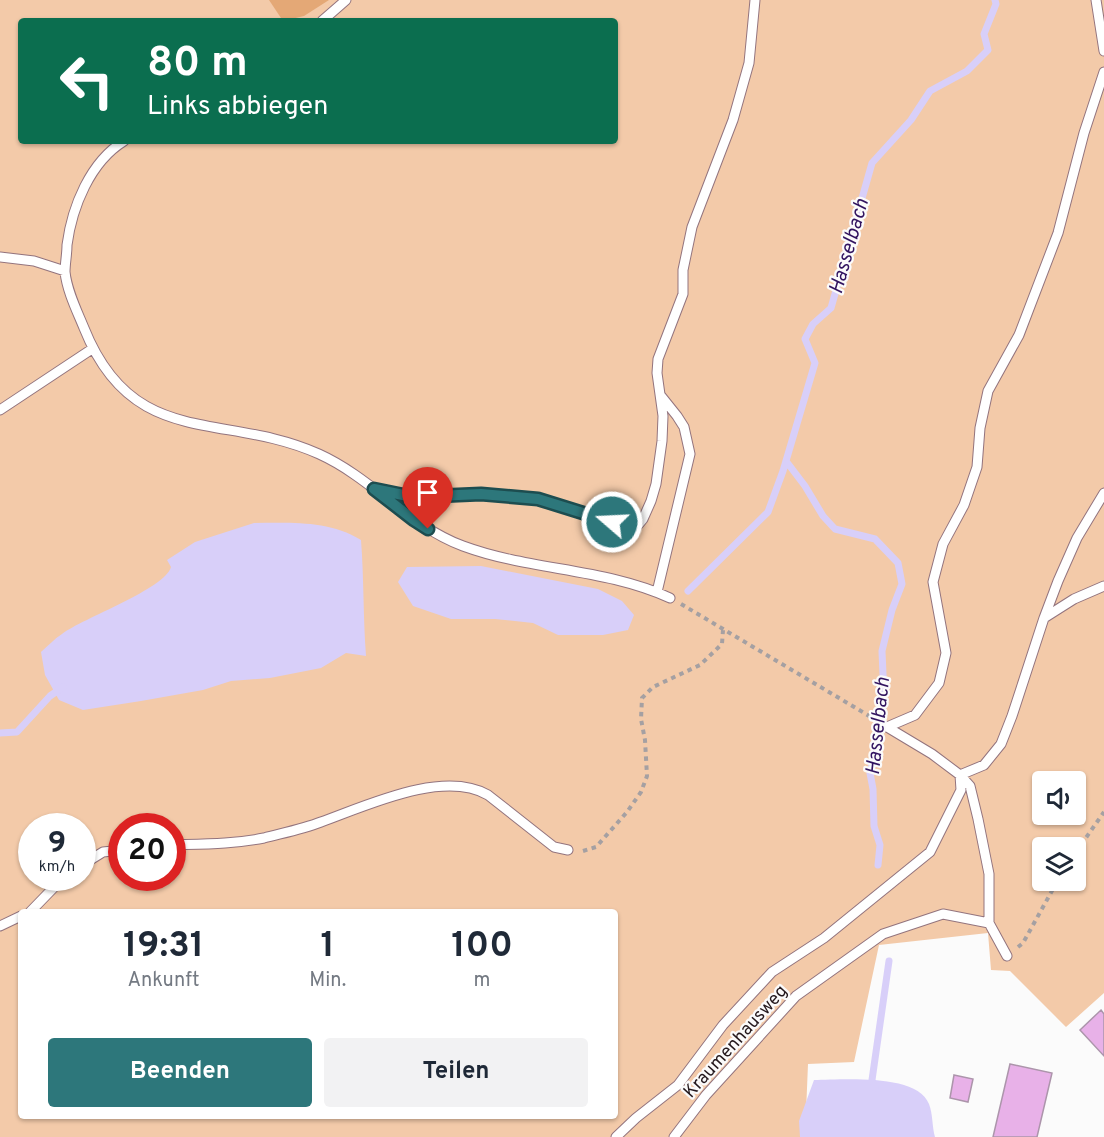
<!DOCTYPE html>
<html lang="de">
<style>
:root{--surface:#fff;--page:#f2f2f3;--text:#1f2937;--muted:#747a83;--accent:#2d777b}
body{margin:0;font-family:Overpass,sans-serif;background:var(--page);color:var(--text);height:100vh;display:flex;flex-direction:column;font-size:22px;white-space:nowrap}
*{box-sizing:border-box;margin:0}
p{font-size:20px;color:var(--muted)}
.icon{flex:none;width:33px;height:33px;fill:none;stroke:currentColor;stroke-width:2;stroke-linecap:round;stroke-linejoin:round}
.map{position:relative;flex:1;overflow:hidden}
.panel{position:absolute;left:18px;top:909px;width:600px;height:210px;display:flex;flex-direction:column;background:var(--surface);border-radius:6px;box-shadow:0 2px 4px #0004}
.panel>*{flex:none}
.guide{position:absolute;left:18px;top:18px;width:600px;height:126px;border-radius:6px;box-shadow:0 2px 4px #0004;background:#0b6e4f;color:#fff;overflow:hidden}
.fabs{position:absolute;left:1032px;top:771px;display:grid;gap:12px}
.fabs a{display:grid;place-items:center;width:54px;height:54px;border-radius:6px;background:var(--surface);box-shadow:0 2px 4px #0004;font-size:30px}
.speed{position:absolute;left:18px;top:813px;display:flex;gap:12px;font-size:30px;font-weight:700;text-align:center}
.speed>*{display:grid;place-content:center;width:78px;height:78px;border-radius:50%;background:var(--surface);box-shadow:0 2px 4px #0004;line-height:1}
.speed small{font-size:15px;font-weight:400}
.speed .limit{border:9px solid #d22;background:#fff;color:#111}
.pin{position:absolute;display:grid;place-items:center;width:51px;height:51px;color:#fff;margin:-62px -26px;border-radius:50% 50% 50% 0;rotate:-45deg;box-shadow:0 0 6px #0007}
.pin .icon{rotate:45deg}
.me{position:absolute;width:66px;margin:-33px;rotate:289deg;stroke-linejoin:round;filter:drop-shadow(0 0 4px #0008)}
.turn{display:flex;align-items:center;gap:21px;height:126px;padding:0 30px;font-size:27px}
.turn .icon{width:78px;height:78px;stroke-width:2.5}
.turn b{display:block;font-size:42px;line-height:51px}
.eta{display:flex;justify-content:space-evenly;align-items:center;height:102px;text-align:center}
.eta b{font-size:36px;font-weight:700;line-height:42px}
.action{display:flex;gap:12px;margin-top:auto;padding:12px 30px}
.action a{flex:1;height:69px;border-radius:6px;background:var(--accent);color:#fff;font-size:24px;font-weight:700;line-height:69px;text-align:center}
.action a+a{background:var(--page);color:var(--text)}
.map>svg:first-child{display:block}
.green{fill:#f3caa9;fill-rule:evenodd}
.forest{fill:#e4a876}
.water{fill:#d8cff9}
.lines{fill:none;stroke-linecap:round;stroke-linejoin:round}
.stream{stroke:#d8cff9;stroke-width:7}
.building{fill:#e8b1e8;stroke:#ac95ab;stroke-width:1.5}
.lane-casing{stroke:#93747e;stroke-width:11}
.path{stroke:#a5a0a2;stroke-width:4;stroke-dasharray:4.5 4.5;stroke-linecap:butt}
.lane{stroke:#fff;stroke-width:9}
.route-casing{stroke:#1d4d50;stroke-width:15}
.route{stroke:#2d777b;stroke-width:10}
.labels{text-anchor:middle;stroke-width:4.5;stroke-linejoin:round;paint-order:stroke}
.street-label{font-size:18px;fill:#25191d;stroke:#fbfbfb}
.water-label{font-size:20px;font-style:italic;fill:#321460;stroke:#fbfbfb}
</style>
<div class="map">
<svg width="1104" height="1137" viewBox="0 0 1104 1137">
<rect width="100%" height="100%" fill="#fbfbfb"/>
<path class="green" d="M0,0H1104V993L1066,1027L1010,971L991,970L988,933L879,945L854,1062L808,1064L805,1137H0ZM21,21H615V141H21ZM1042,782H1076V814H1042ZM32,826H82V878H32ZM122,826H172V878H122ZM1042,848H1076V880H1042ZM21,912H615V1116H21Z"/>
<path class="forest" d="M269,0H329L304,16L283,21Z"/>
<path class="water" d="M254,523C290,523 328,520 361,540C364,579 363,617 366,656L346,653L321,668L270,678L231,681L203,690L141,701L83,710L59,700L45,675L41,652C48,646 54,639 62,634C83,618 165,589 171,567L167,560L195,542Z
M481,566L598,589L622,601L634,615L628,630L603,635H558L533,623L495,619H451L413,606L398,582L407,567Z
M814,1080C842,1080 917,1073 929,1104C933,1114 932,1127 935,1137H800L799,1121Z"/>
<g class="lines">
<path class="stream" d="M786,461L805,486L823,516L835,529L875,539L898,563L902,584L892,610L882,651L884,698L880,732L870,773L873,789L874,826L880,845L878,865
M688,591L768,512L783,471L815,363L805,339L813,324L831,308L872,163L911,120L930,91L967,71L988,50L984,34L996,4L995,0
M0,733L17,732L50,696L63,687
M875,1088L872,1080L889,961"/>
</g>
<path class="building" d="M1101,1010L1104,1014V1056L1080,1030Z
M1010,1064L1052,1073L1037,1137H993Z
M954,1075L973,1079L968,1102L950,1098Z"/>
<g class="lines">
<defs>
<path id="lane" d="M1096,0L1104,51
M322,21L346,0
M124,141C90,162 72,207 67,245C67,254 65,264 65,272C67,291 77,311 84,328C133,451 224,411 319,454C372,478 409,526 463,546C531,571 605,568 670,598
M0,257L34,261L65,271
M0,410L92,349
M380,490L413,497L481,494L538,499L598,516L627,527L638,525L643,519L651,501L656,484L662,441L663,416L657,373L658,359L683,294V270L692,227L733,120L749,63L755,0
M657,592L690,454L684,427L677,416L661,396
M1044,618L1074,599L1104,586
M887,727L915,715L939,683L946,653L933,582L943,544L964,505L977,467L980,428L988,391L1019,335L1058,233L1084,133L1104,72
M887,727L932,754L960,775L984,765L1001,744L1012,716L1044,618L1058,581L1077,538L1104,493
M960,775L970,786L978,819L989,874V923
M172,845C203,844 234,844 264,838C283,833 303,829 321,822C366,806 443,769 488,795L554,847L568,850
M82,865L103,852L122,850
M30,912L63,878
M0,926L21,916
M616,1137L636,1118L678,1085L723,1025L772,972L824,938L930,852L961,790L960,775
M674,1137L706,1095L796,996L883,934L943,914L989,923L1007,956"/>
</defs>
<use href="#lane" class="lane-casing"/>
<path class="path" d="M681,604L876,720
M583,851L596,847L627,812L641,792L647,776L645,740L641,719L642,698L653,687L700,665L722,644L723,630
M1076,852L1104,812
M1018,947L1023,943L1058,880"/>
<use href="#lane" class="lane"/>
</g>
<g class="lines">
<defs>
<path id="route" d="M428,529L414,520L374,489L413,497L481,494L538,499L612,522"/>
</defs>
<use href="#route" class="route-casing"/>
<use href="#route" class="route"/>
</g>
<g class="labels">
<g class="street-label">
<text transform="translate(735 1041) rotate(-48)" y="6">Kraumenhausweg</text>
</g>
<g class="water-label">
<text transform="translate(848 246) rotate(-74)" y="7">Hasselbach</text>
<text transform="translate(877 726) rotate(-84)" y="7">Hasselbach</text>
</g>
</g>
</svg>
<div class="fabs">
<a><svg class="icon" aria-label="sound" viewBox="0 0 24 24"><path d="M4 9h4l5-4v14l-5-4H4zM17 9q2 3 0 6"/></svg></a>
<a><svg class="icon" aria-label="layers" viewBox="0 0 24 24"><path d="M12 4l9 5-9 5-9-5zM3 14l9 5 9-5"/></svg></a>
</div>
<div class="speed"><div>9<small>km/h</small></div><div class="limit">20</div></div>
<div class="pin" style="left:428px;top:529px;background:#d93025"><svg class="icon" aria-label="arrive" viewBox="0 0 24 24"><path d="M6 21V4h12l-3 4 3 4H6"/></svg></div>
<svg class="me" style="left:612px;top:522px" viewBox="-20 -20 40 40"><circle r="17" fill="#2d777b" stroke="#fff" stroke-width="3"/><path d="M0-11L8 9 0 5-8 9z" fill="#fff"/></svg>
<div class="guide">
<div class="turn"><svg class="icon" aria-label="left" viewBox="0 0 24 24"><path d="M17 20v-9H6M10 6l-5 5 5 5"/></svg><div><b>80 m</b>Links abbiegen</div></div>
</div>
<section class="panel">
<div class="eta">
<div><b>19:31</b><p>Ankunft</p></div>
<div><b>1</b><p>Min.</p></div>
<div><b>100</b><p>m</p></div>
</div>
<div class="action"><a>Beenden</a><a>Teilen</a></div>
</section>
</div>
